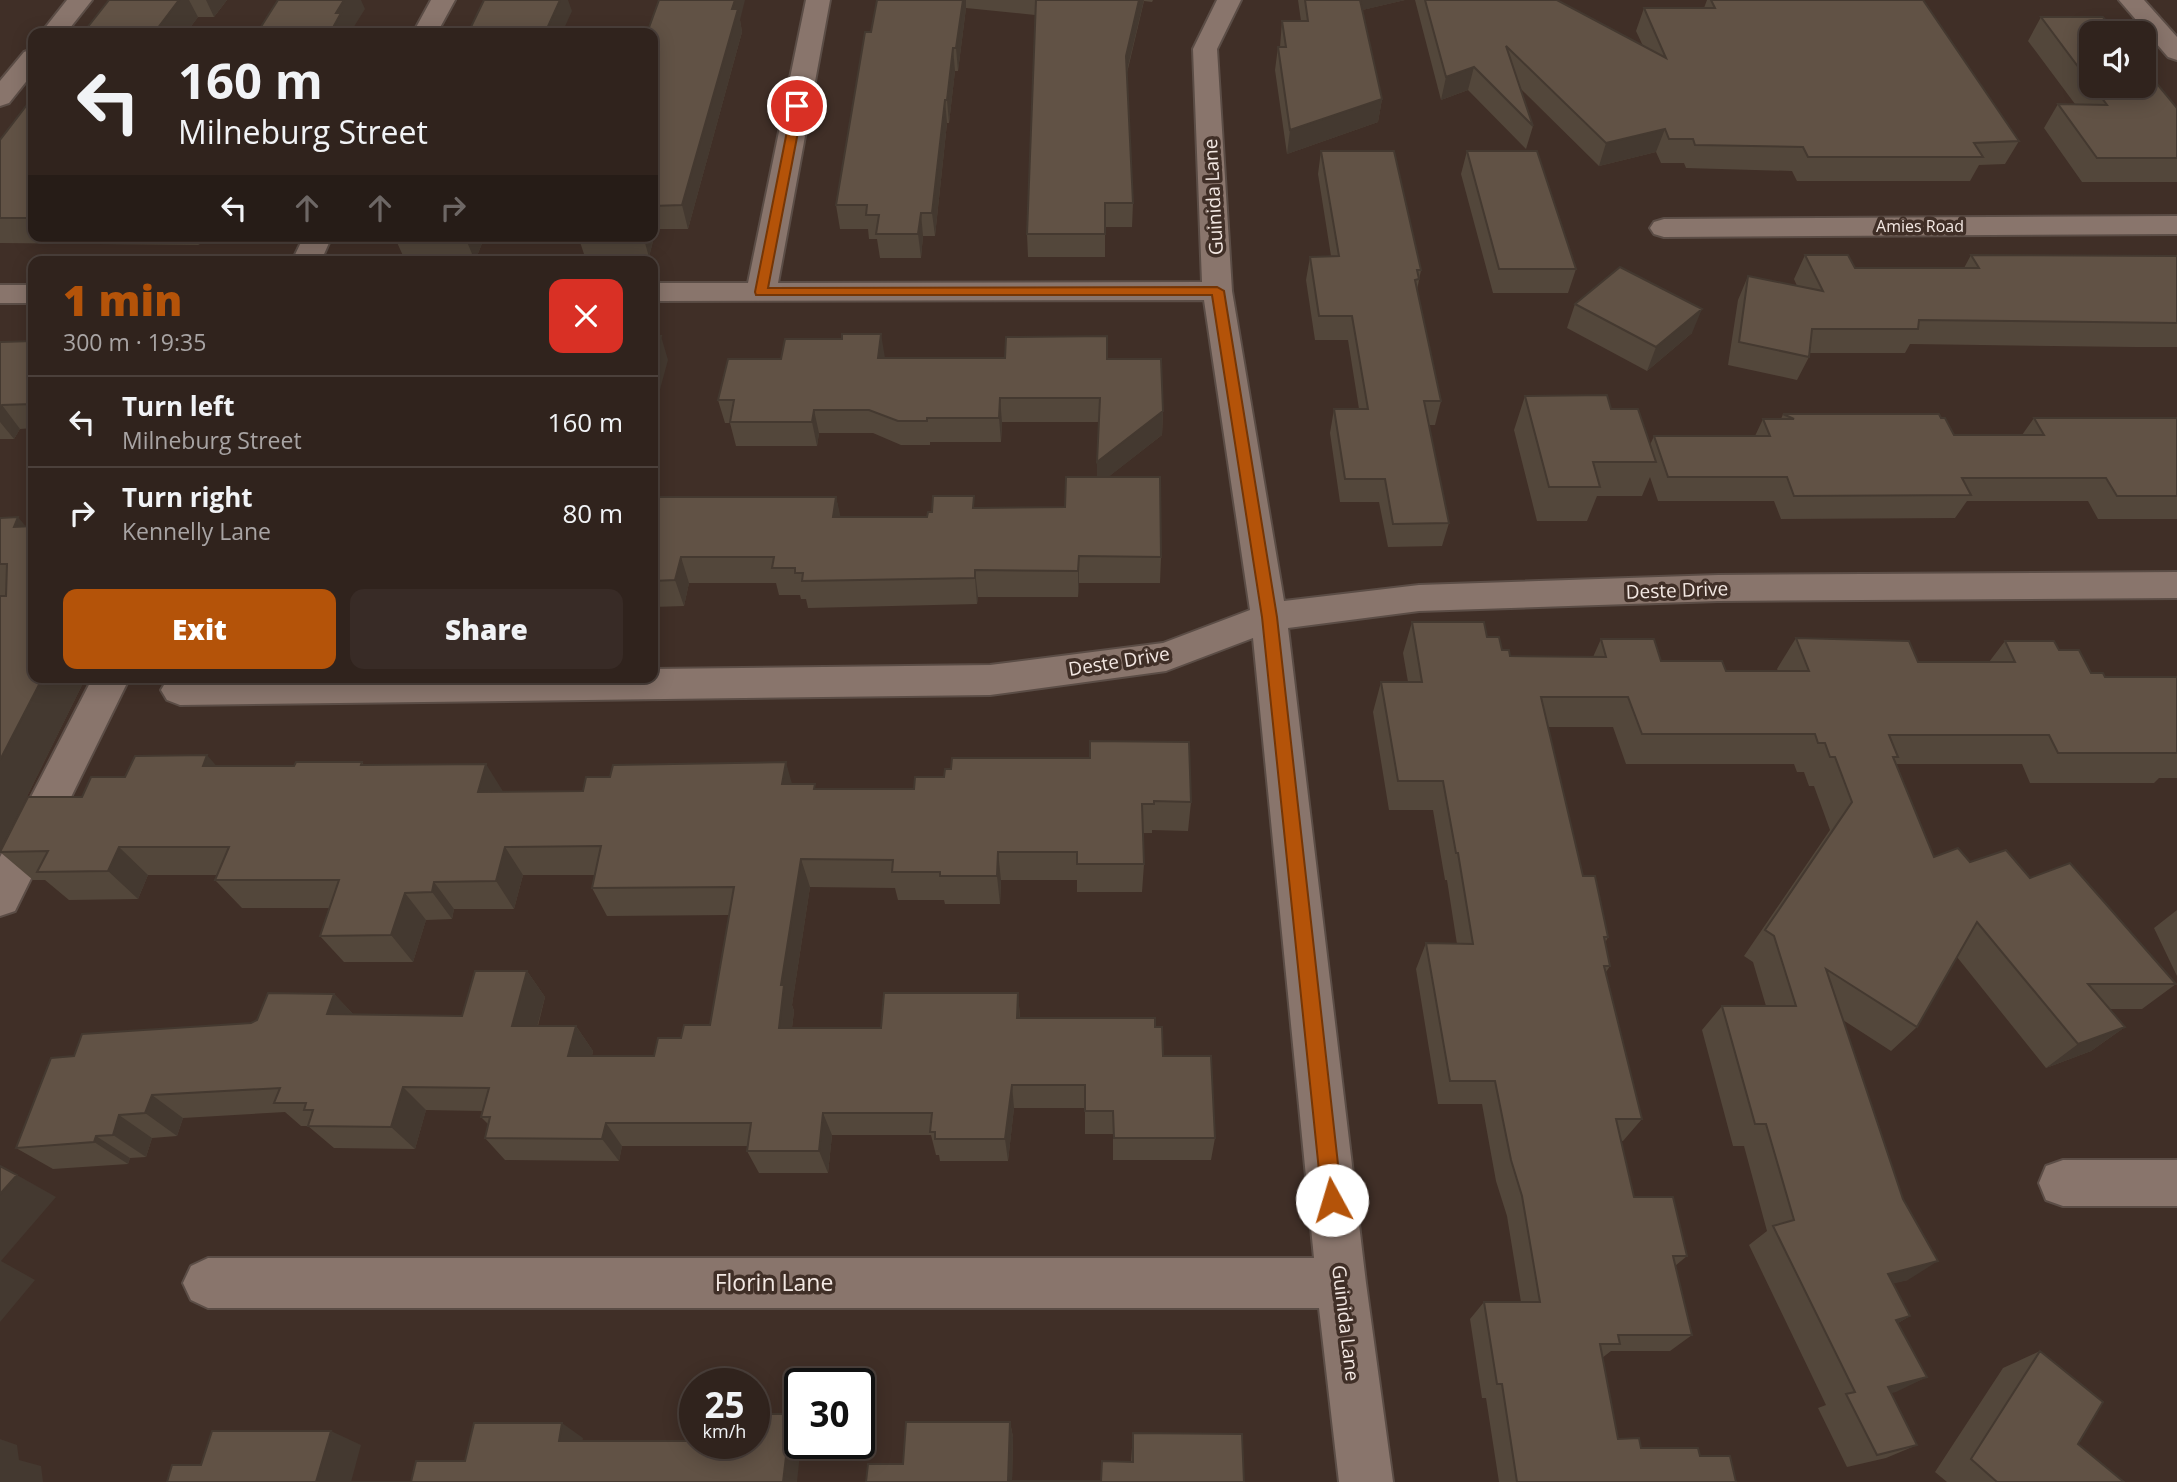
<!DOCTYPE html>
<meta charset="utf-8">
<style>
:root{--surface:#30231d;--page:#382b26;--text:#f1f3f6;--muted:#a8a4a4;--line:#4b403b;--accent:#b45309}
body{margin:0;font-family:"Open Sans",sans-serif;background:var(--page);color:var(--text);height:100vh;display:flex;flex-direction:column;font-size:26px;white-space:nowrap}
*{box-sizing:border-box;margin:0}
p{font-size:23px;color:var(--muted)}
.icon{flex:none;width:38px;height:38px;fill:none;stroke:currentColor;stroke-width:2;stroke-linecap:round;stroke-linejoin:round}
.map{position:relative;flex:1;overflow:hidden}
.side{position:absolute;left:28px;top:256px;width:630px;height:427px;display:flex;flex-direction:column;background:var(--surface);border-radius:14px;box-shadow:0 4px 18px #0003,0 0 0 2px var(--line)}
.side>*{flex:none}
.guide{position:absolute;left:28px;top:28px;width:630px;height:214px;border-radius:14px;box-shadow:0 4px 18px #0003,0 0 0 2px var(--line);background:#30231d;color:var(--text);overflow:hidden}
.controls{position:absolute;left:2079px;top:21px;display:grid;gap:14px}
.controls a{display:grid;place-items:center;width:77px;height:77px;border-radius:14px;background:var(--surface);box-shadow:0 4px 18px #0003,0 0 0 2px var(--line);font-size:35px}
.speed{position:absolute;left:679px;top:1368px;display:flex;gap:14px;font-size:35px;font-weight:700;text-align:center}
.speed>*{display:grid;place-content:center;width:91px;height:91px;border-radius:50%;background:var(--surface);box-shadow:0 4px 18px #0003,0 0 0 2px var(--line);line-height:1}
.speed small{font-size:18px;font-weight:400}
.speed .limit{border:4px solid #111;border-radius:10px;background:#fff;color:#111}
.pin{position:absolute;display:grid;place-items:center;width:60px;height:60px;color:#fff;margin:-30px;border:4px solid #fff;border-radius:50%;box-shadow:0 2px 7px #0007}
.me{position:absolute;width:77px;margin:-38px;rotate:354deg;stroke-linejoin:round;filter:drop-shadow(0 0 5px #0008)}
.turn{display:flex;align-items:center;gap:24px;height:147px;padding:0 35px;font-size:32px}
.turn .icon{width:91px;height:91px;stroke-width:2.5}
.turn b{display:block;font-size:49px;line-height:60px}
.lanes{display:flex;align-items:center;height:66px;padding:0 35px;background:#0003;justify-content:center;gap:35px;direction:ltr}
.lanes .off{opacity:.35}
.round{display:grid;place-items:center;flex:none;width:74px;height:74px;border-radius:14px;background:var(--page)}
.head{display:flex;align-items:center;justify-content:space-between;height:119px;padding:0 35px}
h1{font-size:42px;font-weight:800;line-height:52px;color:var(--accent)}
.button{display:flex;gap:14px;margin-top:auto;padding:14px 35px}
.button a{flex:1;height:80px;border-radius:14px;background:var(--accent);color:#fff;font-size:28px;font-weight:800;line-height:80px;text-align:center}
.button a+a{background:var(--page);color:var(--text)}
ul{padding:0;list-style:none}
li{display:flex;align-items:center;gap:21px;height:91px;padding:0 35px;border-top:2px solid var(--line)}
li div{flex:1}
li b{display:block;font-size:26px}
li em{font-style:normal}
.map>svg:first-child{display:block}
.lines{fill:none;stroke-linecap:round;stroke-linejoin:round}
.minor-casing{stroke:#5b4d46;stroke-width:4}
.minor{fill:#89756c;fill-rule:evenodd}
.wall{fill:#53473b}
.shaded-wall{fill:#443930}
.building{fill:#615245;stroke:#443930;stroke-width:2}
.route{fill:#b45309;stroke:#753606;stroke-width:2}
.labels{text-anchor:middle;stroke-width:7;stroke-linejoin:round;paint-order:stroke}
.far-street-label{font-size:16px;fill:#f3e8e3;stroke:#402f27}
.street-label{font-size:19px;fill:#f3e8e3;stroke:#402f27}
.near-street-label{font-size:23px;fill:#f3e8e3;stroke:#402f27}
</style>
<div class="map">
<svg width="2177" height="1482" viewBox="0 0 2177 1482">
<rect width="100%" height="100%" fill="#402f27"/>
<g class="lines">
<defs>
<path id="minor" d="M67,0H92L66,33H41Z
M431,0H455L437,33H413Z
M806,0H830L778,283L1202,282L1193,49L1217,0H1241L1217,49L1232,291L1284,601L1419,585L1718,575L2177,572V598L1718,601L1419,611L1288,628L1366,1283L1393,1482H1339L1319,1308H208L191,1300L183,1283L191,1266L208,1258H1314L1253,638L1166,671L990,695L180,705L167,700L161,690L167,680L174,677H653V669L990,665L1163,643L1250,610L1204,300L653,301V283H748Z
M2119,0H2144L2177,37V60L2168,57Z
M33,49V73L9,103L0,106V81L24,52Z
M2177,216V234L1664,237L1654,234L1650,228L1654,222L1664,219Z
M304,236H332L321,261H292Z
M0,285H33V303H0Z
M93,677H130L15,911L0,916V857Z
M2063,1160H2177V1206H2063L2046,1200L2039,1183L2046,1166Z"/>
</defs>
<use href="#minor" class="minor-casing"/>
<use href="#minor" class="minor"/>
</g>
<path class="wall" d="M109,0H227L214,17H198L186,33H83Z
M877,0H1153L1152,2L1144,1L1127,73L1133,203L1132,227H1105V257H1028L1027,234L1035,15L966,8L958,71H955L949,123H947L935,236H923L921,258H880L877,239H869L868,229H840L836,205Z
M1298,0H1405L1362,10L1382,99L1378,122L1287,154L1275,70L1278,47H1280L1282,21H1301Z
M1415,0H1557L1643,46L1636,31L1644,8H1704L1707,0H1923L2019,141L2005,164L1979,165L1970,181H1797L1792,171L1686,168L1684,163H1661L1656,152L1599,166L1520,88L1533,126L1526,149L1468,90L1441,100Z
M2041,17L2091,33V86H2144L2177,108V182H2082L2044,128L2058,104H2075L2028,41Z
M740,20L742,32L688,229H656L649,257H585L578,236H653V33Z
M33,97V236H203L199,245L0,243V140Z
M1321,151L1421,270L1417,290L1441,401L1435,425H1429L1449,523L1442,546L1388,547L1379,502H1340L1330,433L1334,409H1359L1348,340H1315L1306,280L1310,257L1331,256L1318,174Z
M1467,151L1576,269L1568,293H1493L1461,174Z
M394,236H485L475,261L405,260Z
M1805,255L1855,268H1964L1971,255L2177,256V347H2135L1910,344L1905,353H1809V357L1797,380L1728,365L1738,300L1748,276L1797,286L1794,279Z
M1575,304L1692,333L1647,371L1567,328Z
M33,341V428L20,429L14,439H0V342Z
M885,358L1107,359L1163,411L1162,435L1108,477L1161,557L1160,583H1079L1078,597H978L977,604L808,608L806,599H801L800,595H779L776,583H689L684,606L653,607V497H836L840,517H927L975,508L1065,507L1097,477L1099,422H1002L1001,442H930V445H901L873,433H819L817,446H736L730,423H725L718,400L781,359Z
M1525,396L1611,409L1650,445L1654,436H1755L1763,419H1781L1783,414L1941,418L1954,435H2022L2034,418H2177V519H2098L2088,501H1967L1955,518L1781,519L1774,501H1658L1650,477L1642,496H1597L1587,521H1537L1514,430Z
M0,518L33,677H86L0,851V596L7,595H0Z
M1412,622L1487,637L1510,656L1593,657L1601,639L1661,661L1726,671H1778L1777,669L1796,638L1918,662H1989L2005,641L2059,650L2091,673L2105,677H2177V778H2159L2154,783H2030L2022,764H1896L1934,857L1970,862L2030,878L2176,984L2142,1009H2110L2125,1027L2091,1051L2046,1068L1957,957L1917,1027L1891,1051L1843,1020L1908,1280L1893,1283L1910,1316L1898,1323L1927,1377L1891,1393L1917,1445L1886,1458L1847,1467L1818,1408L1826,1405L1749,1245L1767,1231L1744,1146H1733L1702,1030L1722,1006H1766L1753,962L1744,956L1830,830L1814,786H1809L1804,772H1797L1794,764H1626L1613,727H1548L1583,876L1608,937L1605,943L1610,966L1606,972L1642,1119L1623,1141H1621L1634,1197L1687,1256L1675,1266L1692,1335L1670,1351H1611L1602,1358L1618,1439L1641,1448L1700,1456L1736,1482H1499L1486,1398H1482L1470,1319L1484,1302H1521L1507,1216L1496,1181L1482,1104H1438L1416,969L1426,943L1457,944L1447,880H1445L1433,810H1389L1373,712L1381,682H1408L1403,653Z
M362,762L364,765L503,792L583,791L792,784L816,789L1191,802L1188,831L1152,830V833H1143L1144,864L1142,892H1077V880H1001L1000,904H945L944,900H898L895,888L810,887L792,1005L794,1011L792,1028H881L1018,993L1020,1018L1155,1027L1163,1056L1215,1138L1211,1160H1113V1134H1085V1108H1014L1008,1161H940L939,1155H936L931,1135H832L828,1173H759L747,1151L748,1146H622L619,1161L505,1160L485,1138L488,1124L481,1117L482,1111L426,1110L415,1149L334,1148L308,1126H301L285,1112L183,1118L177,1136L152,1138L146,1157L130,1158L128,1164L53,1169L16,1148L74,1056L251,1023L334,994L354,1015L462,1016L527,971L545,997L538,1026H576L593,1051L592,1056H654L681,1038L710,1025L729,915L607,916L592,888L595,875H523L514,909H454L452,919L426,920L413,962H344L320,936L329,908H242L215,880L217,875H148L138,899L69,900L45,880H33L0,852L82,797L125,777L217,766H294Z
M2177,910V976L2154,928Z
M2040,1351L2078,1444L2124,1482H1947L1935,1472L2003,1368Z
M1010,1422L1013,1437L1012,1481H1101L1131,1462L1133,1433L1244,1482H866L903,1464Z"/>
<path class="shaded-wall" d="M179,0H189L198,17L186,33H154Z
M206,0H227L214,17Z
M344,0H361L365,9L350,33H330L336,13Z
M560,0H568L572,11L562,33H545Z
M735,0H745L740,20L742,32L688,229L682,205Z
M963,0H966V8L958,71L956,48Z
M1139,0H1144L1125,79L1126,56Z
M1356,0H1405L1354,12Z
M953,48L955,71L949,123L947,100Z
M1474,67L1468,90L1441,100L1446,77Z
M1382,99L1378,122L1287,154L1290,130Z
M945,100L947,123L935,236L932,213Z
M1665,129L1656,152L1599,166L1606,143Z
M921,213L923,236L921,258L918,234Z
M653,216L656,229L649,257L643,236H653Z
M194,236H203L199,245Z
M465,236H485L475,261L465,237Z
M1702,309L1692,333L1647,371L1656,347Z
M881,334L885,358H878Z
M661,336L668,360L653,415V365Z
M1000,398L1002,422L1001,442L999,418Z
M2,405L20,429L14,439L0,422V408Z
M814,410L819,433L817,446L812,422Z
M1163,411L1162,435L1097,486V462Z
M836,497L842,523L833,517Z
M18,517L33,535L14,527Z
M1079,556V583L1078,597V571Z
M681,557L689,583L684,606L675,580Z
M975,570L978,597L977,604L975,578Z
M43,677H86L0,851V760Z
M207,755L233,785L203,766Z
M786,762L794,791L782,784Z
M486,764L504,793L478,792Z
M119,847L148,875L138,899L108,871Z
M505,847L523,875L514,909L496,881Z
M998,852L1001,880L1000,904L997,876Z
M801,859L810,887L792,1005L794,1011L789,1053L779,1028L781,985Z
M434,882L454,909L452,919L432,892Z
M405,893L426,920L413,962L391,935Z
M527,971L545,997L531,1050L512,1026Z
M1018,993L1020,1019L1017,1018Z
M334,994L358,1019L327,1014Z
M576,1026L593,1051L586,1080L568,1056Z
M2125,1027L2091,1051L2046,1068L2078,1044Z
M1012,1085L1014,1108L1008,1161L1005,1139Z
M403,1087L426,1110L415,1149L391,1127Z
M152,1095L183,1118L177,1136L145,1113Z
M823,1113L832,1135L828,1173L819,1151Z
M119,1115L152,1138L146,1157L113,1135Z
M606,1123L622,1146L619,1161L602,1139Z
M96,1136L130,1158L128,1164L94,1142Z
M17,1175L56,1197L1,1261L35,1280L0,1322V1194Z
M1938,1261L1908,1280L1860,1292L1888,1274Z
M1910,1316L1881,1333L1896,1320Z
M1927,1377L1896,1392L1858,1401L1888,1387Z
M791,1414L800,1425V1444H801L797,1482H783Z
M1010,1422L1013,1437L1012,1482H1009Z
M562,1423L583,1438L580,1455L559,1441Z
M331,1431L361,1445L351,1482H316Z
M0,1439L17,1445L19,1460L41,1466L43,1482H0Z"/>
<path class="building" d="M109,0H179L154,33H83Z
M278,0H344L336,13H341L330,33H257Z
M484,0H560L545,33H468Z
M659,0H735L732,9H738L682,205L653,206V33H647Z
M877,0H963L956,48H953L947,100H945L932,213H921L918,234H876L879,215H866L867,205H836L865,32H871Z
M1036,0H1139L1126,56L1133,203H1105V234H1027Z
M1305,0H1360L1382,99L1290,130L1278,47H1286L1282,21H1308Z
M1425,0H1557L1666,58L1644,8H1715L1711,0H1923L2019,141L1974,143L1983,157H1808L1803,147L1695,145L1693,139H1669L1665,129L1606,143L1506,46L1533,126L1474,67L1446,77Z
M2041,17H2103L2116,33H2091V84Z
M2144,68L2177,108V158H2097L2058,104L2107,105L2093,86H2144Z
M33,97V218H0V140Z
M1321,151H1394L1421,270H1417L1419,279L1415,280L1441,401H1424L1449,523L1393,524L1385,479H1345L1334,409H1368L1352,316H1319L1310,257L1339,256Z
M1467,151H1537L1576,269H1499Z
M1805,255H1848L1855,268H1979L1971,255L2177,256V323L1919,320L1918,329H1812L1809,357L1739,342L1748,276L1823,291Z
M1620,267L1702,309L1656,347L1575,304Z
M842,334H881L878,358H1005L1006,337L1107,336V359H1161L1163,411L1097,462L1100,398H1000L999,418H927V421H898L869,410H814L812,422H730L734,400H718L728,359H781L785,339H842Z
M653,336H661L653,365Z
M33,341V404L2,405L0,408V342Z
M1607,395L1611,409H1638L1656,462H1593L1600,487H1549L1525,396Z
M1783,414H1939L1941,418H1945L1954,435H2044L2034,418H2177V496H2117L2106,478H1962L1971,495L1794,496L1787,477H1668L1654,436H1770L1763,419H1794Z
M1066,477H1160L1161,557L1079,556L1078,571L975,570V578L802,581L803,573H795V568H772L774,557H681L675,580L653,581V497H836L833,517H927L928,512H932L933,496H974L973,508L1065,507Z
M18,517L14,527L33,526V677H43L0,760V596H6L7,564H0V518Z
M1412,622H1484L1487,637H1499L1502,650H1509L1510,656L1606,657L1601,639H1654L1661,661H1722L1726,671H1809L1796,638L1909,641L1918,662H2015L2005,641H2054L2059,650H2079L2091,673H2103L2105,677H2177V753H2058L2049,735H1889L1898,757H1893L1934,857L1958,848L1970,862L2006,850L2030,878L2070,863L2176,984H2088L2125,1027L2078,1044L1977,922L1917,1027L1826,969L1903,1199L1938,1261L1888,1274L1910,1316L1896,1320L1927,1377L1888,1387L1917,1445L1877,1455L1846,1394L1855,1392L1773,1226L1794,1220L1766,1124H1755L1722,1006H1796L1774,936L1765,930L1852,802L1835,757H1830L1825,743H1818L1815,734H1642L1628,697H1541L1583,876H1595L1608,937H1604L1610,966H1604L1642,1119H1616L1634,1197H1673L1687,1256H1673L1692,1335H1618L1620,1344H1600L1618,1439L1639,1438L1641,1448H1698L1700,1456H1730L1736,1482H1517L1502,1384H1497L1484,1302H1540L1522,1196L1511,1160L1495,1081H1450L1426,943L1473,944L1458,853H1456L1443,781H1398L1381,682H1422Z
M1090,741L1189,742L1191,802L1154,801V804H1142L1144,864H1077V852H998L997,876H940V872H892L893,860L801,859L781,985H784L779,1028H881L884,993H1018L1017,1018H1155V1027H1162L1163,1056H1211L1215,1138H1114L1113,1111H1085V1085H1012L1005,1139H935V1132H930L932,1113H823L819,1151H747L751,1123H606L602,1139L485,1138L490,1117H481L489,1088L403,1087L391,1127L308,1126L313,1110H304L306,1103H274L280,1088L152,1095L145,1113L119,1115L113,1135L96,1136L94,1142L16,1148L51,1058L74,1056L82,1034L251,1023L257,1020L268,993L334,994L327,1014L462,1016L475,971H527L512,1026H576L568,1056H654L658,1038H681L684,1025H710L734,887L592,888L601,846L505,847L496,881L434,882L432,892L405,893L391,935L320,936L339,880H215L229,847H119L108,871L37,872L48,851L0,852L28,797H82L91,777H125L135,756L207,755L203,766H294L296,762H362L361,765L486,764L478,792L583,791L586,777H610L613,765L786,762L782,784H815L814,789H914L915,777H944L945,769H951L952,758H1090Z
M0,1166L17,1175L0,1194Z
M2040,1351L2103,1402L2078,1444L2124,1482H1997L1971,1459Z
M754,1414H791L783,1482H167L172,1465H201L212,1431H331L316,1482H411L416,1461H465L474,1423H562L559,1441H695V1444H754Z
M906,1422H1010L1008,1481H1101L1102,1461L1133,1462V1433L1242,1434L1244,1482H866L868,1464H903Z"/>
<path class="route" d="M797,103L803,106L768,288L1217,287L1224,291L1277,617L1342,1200L1339,1207L1332,1210L1325,1207L1322,1200L1262,617L1212,295H756L755,292L792,106Z"/>
<g class="labels">
<g class="far-street-label">
<text x="1920" y="232">Amies Road</text>
</g>
<g class="street-label">
<text transform="translate(1213 197) rotate(-93)" y="7">Guinida Lane</text>
<text transform="translate(1677 590) rotate(-2)" y="7">Deste Drive</text>
<text transform="translate(1119 661) rotate(-9)" y="7">Deste Drive</text>
<text transform="translate(1346 1323) rotate(83)" y="7">Guinida Lane</text>
</g>
<g class="near-street-label">
<text x="774" y="1291">Florin Lane</text>
</g>
</g>
</svg>
<div class="controls">
<a><svg class="icon" aria-label="sound" viewBox="0 0 24 24"><path d="M4 9h4l5-4v14l-5-4H4zM17 9q2 3 0 6"/></svg></a>
</div>
<div class="speed"><div>25<small>km/h</small></div><div class="limit">30</div></div>
<div class="pin" style="left:797px;top:106px;background:#d93025"><svg class="icon" aria-label="arrive" viewBox="0 0 24 24"><path d="M6 21V4h12l-3 4 3 4H6"/></svg></div>
<svg class="me" style="left:1332px;top:1200px" viewBox="-20 -20 40 40"><circle r="19" fill="#fff"/><path d="M0-13L10 11 0 6-10 11z" fill="#b45309"/></svg>
<div class="guide">
<div class="turn"><svg class="icon" aria-label="left" viewBox="0 0 24 24"><path d="M17 20v-9H6M10 6l-5 5 5 5"/></svg><div><b>160 m</b>Milneburg Street</div></div>
<div class="lanes"><svg class="icon" aria-label="left" viewBox="0 0 24 24"><path d="M17 20v-9H6M10 6l-5 5 5 5"/></svg><svg class="icon off" aria-label="ahead" viewBox="0 0 24 24"><path d="M12 20V5M6 11l6-6 6 6"/></svg><svg class="icon off" aria-label="ahead" viewBox="0 0 24 24"><path d="M12 20V5M6 11l6-6 6 6"/></svg><svg class="icon off" aria-label="right" viewBox="0 0 24 24"><path d="M7 20v-9h11M14 6l5 5-5 5"/></svg></div>
</div>
<section class="side">
<div class="head"><div><h1>1 min</h1><p>300 m · 19:35</p></div><a class="round" style="background:#d93025;color:#fff"><svg class="icon" aria-label="close" viewBox="0 0 24 24"><path d="M6 6l12 12M18 6L6 18"/></svg></a></div>
<ul>
<li><svg class="icon" aria-label="left" viewBox="0 0 24 24"><path d="M17 20v-9H6M10 6l-5 5 5 5"/></svg><div><b>Turn left</b><p>Milneburg Street</p></div><em>160 m</em></li>
<li><svg class="icon" aria-label="right" viewBox="0 0 24 24"><path d="M7 20v-9h11M14 6l5 5-5 5"/></svg><div><b>Turn right</b><p>Kennelly Lane</p></div><em>80 m</em></li>
</ul>
<div class="button"><a>Exit</a><a>Share</a></div>
</section>
</div>
